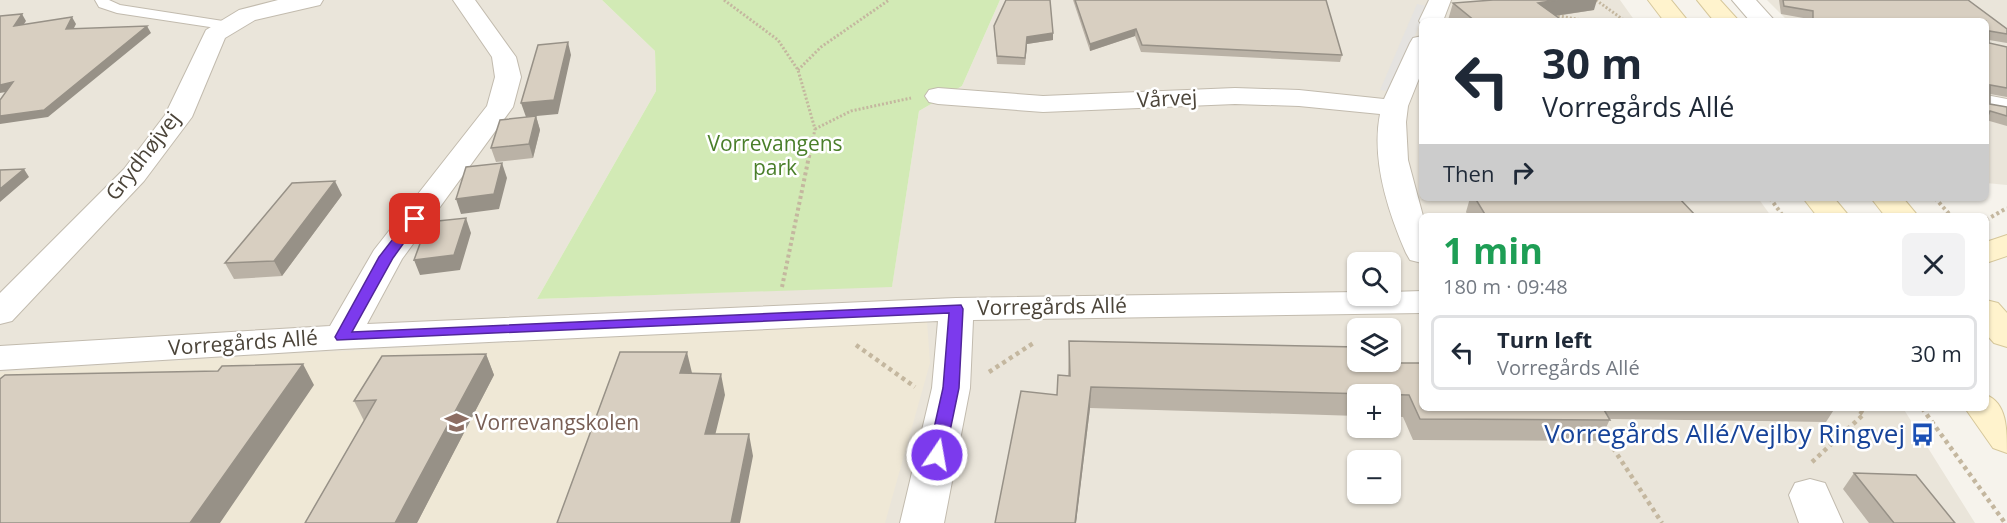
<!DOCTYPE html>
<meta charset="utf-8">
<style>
:root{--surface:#fff;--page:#f2f2f3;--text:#1f2937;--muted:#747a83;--line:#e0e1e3}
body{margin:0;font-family:"Open Sans",sans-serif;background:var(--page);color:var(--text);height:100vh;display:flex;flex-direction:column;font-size:22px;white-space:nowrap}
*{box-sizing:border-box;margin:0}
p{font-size:20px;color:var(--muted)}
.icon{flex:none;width:33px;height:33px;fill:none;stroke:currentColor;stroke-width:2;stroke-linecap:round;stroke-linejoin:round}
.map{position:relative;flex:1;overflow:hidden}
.details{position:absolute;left:1419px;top:213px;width:570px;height:198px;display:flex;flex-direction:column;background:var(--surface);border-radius:9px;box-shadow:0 2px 4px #0004}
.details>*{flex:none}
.banner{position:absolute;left:1419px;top:18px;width:570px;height:183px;border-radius:9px;box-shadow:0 2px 4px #0004;background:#fff;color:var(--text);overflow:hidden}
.tools{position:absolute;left:1347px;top:252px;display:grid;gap:12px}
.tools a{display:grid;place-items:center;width:54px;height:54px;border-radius:9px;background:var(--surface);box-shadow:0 2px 4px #0004;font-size:30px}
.pin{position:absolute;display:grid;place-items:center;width:51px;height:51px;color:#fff;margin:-26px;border-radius:12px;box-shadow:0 3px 9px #0006}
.me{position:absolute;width:66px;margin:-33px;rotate:12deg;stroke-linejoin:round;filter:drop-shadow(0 0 4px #0008)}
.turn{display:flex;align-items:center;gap:21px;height:126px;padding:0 24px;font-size:27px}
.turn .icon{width:78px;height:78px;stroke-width:2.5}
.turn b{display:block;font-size:42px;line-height:51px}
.then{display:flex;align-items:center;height:57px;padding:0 24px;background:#0003;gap:12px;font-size:22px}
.round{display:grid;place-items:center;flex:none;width:63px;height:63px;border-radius:9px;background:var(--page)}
.headline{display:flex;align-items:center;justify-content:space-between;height:102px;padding:0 24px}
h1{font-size:36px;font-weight:700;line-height:45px;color:#1e9e55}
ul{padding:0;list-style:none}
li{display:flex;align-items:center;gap:18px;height:75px;margin:0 12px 9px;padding:0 12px;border:3px solid var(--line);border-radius:9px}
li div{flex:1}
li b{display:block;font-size:22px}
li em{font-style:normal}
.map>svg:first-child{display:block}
.residential{fill:#eae5da;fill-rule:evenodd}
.education{fill:#efe8d6}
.green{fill:#d2eab5}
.parking{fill:#e5e3e0}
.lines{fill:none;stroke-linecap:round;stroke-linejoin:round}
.lane-casing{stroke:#c2bbae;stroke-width:2}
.street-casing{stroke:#c2bbae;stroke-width:2}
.secondary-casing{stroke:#d6c79b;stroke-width:2}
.path-far2{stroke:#c4b79f;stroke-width:3;stroke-dasharray:2 2;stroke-linecap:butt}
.path-far1{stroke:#c4b79f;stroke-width:4;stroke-dasharray:3 3;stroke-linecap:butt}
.path{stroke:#c4b79f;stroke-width:4.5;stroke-dasharray:4 4;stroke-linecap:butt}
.lane{fill:#fff;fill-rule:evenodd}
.street{fill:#fff;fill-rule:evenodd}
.secondary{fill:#fff3cd;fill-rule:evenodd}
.wall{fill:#bab2a6}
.shaded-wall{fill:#979187}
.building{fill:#d8cfc1;stroke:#979187;stroke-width:1.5}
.route{fill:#7c3aed;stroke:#51269a;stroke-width:1.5}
.labels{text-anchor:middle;stroke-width:5;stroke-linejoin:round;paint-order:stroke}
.street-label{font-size:21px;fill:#4b4439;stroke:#fff}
.park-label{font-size:21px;fill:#4a7f2a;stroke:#fff}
.education-label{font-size:21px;fill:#785e54;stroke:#fff;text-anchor:start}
.near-transit-label{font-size:26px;fill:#164399;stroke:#fff;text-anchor:end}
</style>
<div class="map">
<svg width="2007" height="523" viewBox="0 0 2007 523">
<rect width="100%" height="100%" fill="#f6f3ec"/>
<path class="residential" d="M0,0H602L655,51L656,91L537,299L892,286L919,111L962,86L1000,0H1620L1635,21H1422V198H1758L1771,216H1422V408H1903L1975,523H0ZM1358,262H1390V296H1358ZM1358,328H1390V362H1358ZM1358,394H1390V428H1358ZM1358,460H1390V494H1358Z
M1767,0H2007V185L1986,183V21H1788Z"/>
<path class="education" d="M927,321L930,363L885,523H0V372L264,355Z"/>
<path class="green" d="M602,0H1000L962,86L919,111L892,287L537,299L656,91L655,51Z"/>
<path class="parking" d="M1417,4L1427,6L1392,92L1380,90Z"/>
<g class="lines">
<defs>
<path id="lane" d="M95,0H109L120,5L223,21L230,25L223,29L117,13L99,7Z"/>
<path id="street" d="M278,0H323L320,5L255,20L225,38L192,117L144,181L12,321L0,324V293L124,169L165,115L206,30L239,10Z
M453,0H475L516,57L521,77L513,107L402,259L367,324L956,298L1358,292V296H1390V292L1422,291V313L973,320L970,388L944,523H900L932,388L938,321L342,349L0,370V346L330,326L374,250L487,106L495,77L492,57Z
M1429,0H1451L1443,21H1422V25L1419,21Z
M1732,0H1756L1775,21H1750Z
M1422,36V71L1408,106L1406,122L1408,160L1423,216L1422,263L1410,260L1406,253C1388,212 1371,160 1380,114L1299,106L1235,104L1043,112L938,104L929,102L925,96L929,90L938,88L1043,96L1235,88L1299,90L1384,99L1410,43L1413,38Z
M1986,95L2007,99V115L1986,111Z
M1810,479L1825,483L1843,523H1799L1789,495L1795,483Z"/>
<path id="secondary" d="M1648,0H1671L1688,21H1664Z
M1697,0H1720L1739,21H1714Z
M1803,198H1834L1849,216H1817Z
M1871,198H1903L1918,216H1885Z
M2007,235V256L1986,263V242Z
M1986,300L1998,303L2007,313V347L1994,343L1986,334Z
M1986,395C2007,403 2007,429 2007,453L1993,448L1965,408H1986Z"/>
</defs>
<use href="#lane" class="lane-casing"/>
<use href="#street" class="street-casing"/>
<use href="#secondary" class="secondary-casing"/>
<path class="path-far2" d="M724,0L778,40L798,70L815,129L813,139
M1596,0L1625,21
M1554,15L1587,21
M798,70L821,47L889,0
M815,129L851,111L911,98"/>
<path class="path-far1" d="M1770,198L1783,216
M1935,198L1951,216
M1986,220L2007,208
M782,287L813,137"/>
<path class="path" d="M856,345L915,387
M989,372L1035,342
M1922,408L2005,523
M1613,448L1662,523
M1812,462L1864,414L1855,408"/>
<use href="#lane" class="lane"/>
<use href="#street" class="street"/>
<use href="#secondary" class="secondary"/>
</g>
<path class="wall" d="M1073,0H1326L1342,55L1340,62L1141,52L1135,36L1090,51Z
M1779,0H1968L2007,29V43L1989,40V43L2007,47V97L1990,94V104L2007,107V126L1986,120V21H1809V19L1781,14Z
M1453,3L1594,10L1556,16L1563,21H1450L1448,20Z
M994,26L1053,33V40L1027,44L1025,65L997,64Z
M536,116L540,130L533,158L496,162L491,148Z
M342,195L282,276L234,279L225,263Z
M1470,198H1679L1696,216H1468L1466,212Z
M1069,341L1397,363L1422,408H1835L1826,422L1610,419L1600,441L1413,440L1403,417L1390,416V394H1358V416L1090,408L1076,523H995L1057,395L1068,376Z
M486,354L494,375L417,523H305L364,421L354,401Z
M1854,473L1955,523H1869L1843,489Z"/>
<path class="shaded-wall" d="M1557,0H1597L1594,10L1533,19L1538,3Z
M22,14L26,21L18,33L14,26Z
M72,17L76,24L70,36L66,29Z
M147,26L151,33L48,117L0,124V116Z
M1136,29L1135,36L1090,51V44Z
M1053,33V40L1027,44L1025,65L1027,37Z
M568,42L571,55L558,114L526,117L521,103Z
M13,82L17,90L0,93V85Z
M536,116L540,130L533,158L529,144Z
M502,163L507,178L499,209L461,214L456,199Z
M24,169L29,177L0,202V189Z
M335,181L342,195L282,276L274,261Z
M466,218L471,233L460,270L420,275L414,260Z
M687,352L692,373H680Z
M486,354L494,375L417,523H395Z
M303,364L314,385L220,523H190Z
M721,374L725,395L710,456L705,434Z
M1091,387L1090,408L1076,523H1075Z
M749,434L753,456L740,523H731Z"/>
<path class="building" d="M1006,0H1050L1053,33L1027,37L1025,58L997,56L994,26Z
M1075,0H1326L1342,55L1142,45L1136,29L1090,44Z
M1493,0H1557L1538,3L1563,21H1475L1453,3Z
M1783,0H1968L2007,29V34L1989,31V43L2007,47V88L1990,85V104L2007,107V116L1990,111L1988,116L1986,115V21H1813V11L1784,6Z
M22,14L14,26L72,17L66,29L147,26L44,110L0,116V100L13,82L0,85V16Z
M568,42L554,100L521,103L538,45Z
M536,116L529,144L491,148L500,120Z
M502,163L494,194L456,199L466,167Z
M24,169L0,189V170Z
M335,181L274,261L225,263L292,183Z
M1475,198H1679L1696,216H1486Z
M466,218L454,255L414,260L428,222Z
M1069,341L1358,347V362H1390V349L1397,363H1422V408H1603L1610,420L1420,419L1409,395L1091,387L1075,523H995L1021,391L1057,395L1058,375L1070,376Z
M620,352H687L680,373L721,374L705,434H749L731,523H557Z
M486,354L395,523H305L376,400L354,401L382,356Z
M303,364L190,523H0V379L5,375L218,371L222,366Z
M1854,473L1916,475L1955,523H1894Z"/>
<path class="route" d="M415,216L421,219L393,258L352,332L961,305L963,309L959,388L945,455L937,461L928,455L943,388L949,313L337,340L335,337L379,257L410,217Z"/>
<defs>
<symbol id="school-bare" viewBox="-9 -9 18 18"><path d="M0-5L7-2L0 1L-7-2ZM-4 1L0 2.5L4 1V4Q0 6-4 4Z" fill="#8d6e63" stroke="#fff" stroke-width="2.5" paint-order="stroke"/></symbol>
<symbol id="bus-bare" viewBox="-9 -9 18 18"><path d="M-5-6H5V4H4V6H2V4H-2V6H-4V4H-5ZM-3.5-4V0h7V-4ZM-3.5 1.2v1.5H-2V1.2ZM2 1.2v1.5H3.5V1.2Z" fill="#1a4fb4" stroke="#fff" stroke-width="2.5" paint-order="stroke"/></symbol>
</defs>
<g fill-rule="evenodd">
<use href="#school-bare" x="440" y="406" width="33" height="33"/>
<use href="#bus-bare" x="1906" y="418" width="33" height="33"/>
</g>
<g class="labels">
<g class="street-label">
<text transform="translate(1167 99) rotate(-3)" y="7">Vårvej</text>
<text transform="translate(143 156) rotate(-52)" y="7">Grydhøjvej</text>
<text transform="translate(1052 307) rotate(-1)" y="7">Vorregårds Allé</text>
<text transform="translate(243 343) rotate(-4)" y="7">Vorregårds Allé</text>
</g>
<g class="park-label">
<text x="775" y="151">Vorrevangens<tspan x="775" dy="24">park</tspan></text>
</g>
<g class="education-label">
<text x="475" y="430">Vorrevangskolen</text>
</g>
<g class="near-transit-label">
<text x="1905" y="443">Vorregårds Allé/Vejlby Ringvej</text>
</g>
</g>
</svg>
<div class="tools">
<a><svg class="icon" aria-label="search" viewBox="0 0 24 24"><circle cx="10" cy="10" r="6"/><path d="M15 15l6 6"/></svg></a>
<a><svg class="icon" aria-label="layers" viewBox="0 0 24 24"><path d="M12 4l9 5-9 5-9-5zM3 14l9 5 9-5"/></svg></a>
<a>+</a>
<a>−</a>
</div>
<div class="pin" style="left:415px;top:219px;background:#d93025"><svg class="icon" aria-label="arrive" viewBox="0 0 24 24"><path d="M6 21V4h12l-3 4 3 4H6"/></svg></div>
<svg class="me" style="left:937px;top:455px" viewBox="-20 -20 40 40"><circle r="17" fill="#7c3aed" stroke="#fff" stroke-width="3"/><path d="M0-11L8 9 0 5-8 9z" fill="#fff"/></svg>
<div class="banner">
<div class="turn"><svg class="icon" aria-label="left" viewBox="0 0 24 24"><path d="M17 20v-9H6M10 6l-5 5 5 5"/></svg><div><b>30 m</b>Vorregårds Allé</div></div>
<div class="then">Then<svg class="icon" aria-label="right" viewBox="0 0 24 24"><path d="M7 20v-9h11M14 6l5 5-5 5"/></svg></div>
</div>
<section class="details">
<div class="headline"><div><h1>1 min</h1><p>180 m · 09:48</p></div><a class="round"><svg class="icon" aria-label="close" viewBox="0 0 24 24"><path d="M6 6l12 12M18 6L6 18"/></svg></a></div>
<ul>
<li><svg class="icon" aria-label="left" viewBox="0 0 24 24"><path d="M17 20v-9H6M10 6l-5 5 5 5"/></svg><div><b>Turn left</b><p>Vorregårds Allé</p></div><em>30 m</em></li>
</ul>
</section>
</div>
